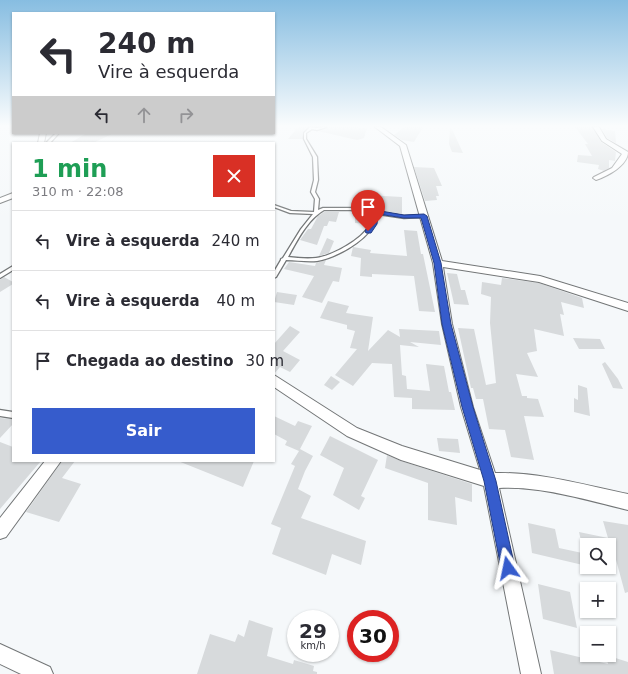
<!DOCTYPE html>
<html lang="pt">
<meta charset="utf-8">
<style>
:root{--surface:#fff;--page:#f2f2f3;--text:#2b2b33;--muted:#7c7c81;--line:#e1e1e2;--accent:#365ccc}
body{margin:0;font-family:"DejaVu Sans",sans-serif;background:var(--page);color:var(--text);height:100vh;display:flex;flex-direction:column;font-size:15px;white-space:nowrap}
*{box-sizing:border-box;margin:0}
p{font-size:13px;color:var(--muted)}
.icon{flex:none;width:22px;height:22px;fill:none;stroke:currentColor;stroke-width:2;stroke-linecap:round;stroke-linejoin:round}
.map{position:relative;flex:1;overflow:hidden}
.details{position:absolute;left:12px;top:142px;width:263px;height:320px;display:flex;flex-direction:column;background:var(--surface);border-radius:0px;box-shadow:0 1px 3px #0004}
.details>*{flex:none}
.guide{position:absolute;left:12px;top:12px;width:263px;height:122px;border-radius:0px;box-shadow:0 1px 3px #0004;background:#fff;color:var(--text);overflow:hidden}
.controls{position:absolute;left:580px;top:538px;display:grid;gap:8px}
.controls a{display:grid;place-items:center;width:36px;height:36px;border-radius:0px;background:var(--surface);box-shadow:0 1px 3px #0004;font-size:20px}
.speed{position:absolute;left:287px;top:610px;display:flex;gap:8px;font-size:20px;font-weight:700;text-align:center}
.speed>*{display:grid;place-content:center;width:52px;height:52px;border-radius:50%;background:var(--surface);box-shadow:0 1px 3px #0004;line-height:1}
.speed small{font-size:10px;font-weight:400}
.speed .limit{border:6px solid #d22;background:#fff;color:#111}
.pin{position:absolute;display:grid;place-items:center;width:34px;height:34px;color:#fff;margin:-41px -17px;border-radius:50% 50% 50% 0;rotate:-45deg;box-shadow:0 0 4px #0007}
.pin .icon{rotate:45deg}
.me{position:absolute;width:44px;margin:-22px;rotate:348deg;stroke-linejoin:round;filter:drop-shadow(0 0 3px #0008)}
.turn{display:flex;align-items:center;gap:14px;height:84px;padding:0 20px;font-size:18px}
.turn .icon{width:52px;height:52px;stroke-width:2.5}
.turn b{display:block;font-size:28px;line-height:34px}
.lanes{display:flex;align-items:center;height:38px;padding:0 20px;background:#0003;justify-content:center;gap:20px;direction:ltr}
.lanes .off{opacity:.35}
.round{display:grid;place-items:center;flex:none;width:42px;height:42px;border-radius:0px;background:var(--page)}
.headline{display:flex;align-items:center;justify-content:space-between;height:68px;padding:0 20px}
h1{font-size:24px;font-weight:700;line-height:30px;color:#1e9e55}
.action{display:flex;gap:8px;margin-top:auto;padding:8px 20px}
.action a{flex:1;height:46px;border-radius:0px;background:var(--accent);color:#fff;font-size:16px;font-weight:700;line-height:46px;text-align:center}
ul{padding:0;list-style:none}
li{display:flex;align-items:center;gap:12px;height:60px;padding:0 20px;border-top:1px solid var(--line)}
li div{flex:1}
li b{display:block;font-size:15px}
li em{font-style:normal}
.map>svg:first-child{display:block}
.building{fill:#d7dadc}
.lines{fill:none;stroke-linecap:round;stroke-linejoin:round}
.service-casing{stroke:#737677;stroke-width:2.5}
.minor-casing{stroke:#737677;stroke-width:2}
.service{fill:#fff;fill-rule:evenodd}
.minor{fill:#fff;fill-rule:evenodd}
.route{fill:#365ccc;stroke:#233c85}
</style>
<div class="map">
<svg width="628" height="674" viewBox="0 0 628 674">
<rect width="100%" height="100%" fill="#f5f8fa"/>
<path class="building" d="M298,127H307L302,133L303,139H288Z
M327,127H353L367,128L364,138L357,140L318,131Z
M404,127H423L414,142L402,140L394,135Z
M450,127H451L463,153L452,152L449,144Z
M575,127H592L601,142L616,152L615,161L609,160V168L604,171L598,169L599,165L577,162L578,155L592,156L585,144H588Z
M602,129L615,131L616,143L607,138Z
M87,133H114L93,143H70Z
M414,167L434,168L442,186H436L439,196H436L437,200L425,201Z
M366,195L402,197V214L362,208Z
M324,212H339L336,222L329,221L327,226H324L317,245L300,240L308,229H311L318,216Z
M355,214H368V224L355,223Z
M404,230L417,231L421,254H423L435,312L419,311L414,276L372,274V277L360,276L361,258L351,256L353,247L371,250L370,253L407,256Z
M327,238L334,241L329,253L319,256Z
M326,260L324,265L342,268L339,282L333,281L322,303L302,297L314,276L284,269L289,262L315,266L316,263Z
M447,273L457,274L461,290H465L469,305L454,304Z
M4,277L13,282V284L0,292V280Z
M502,278L539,283L582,298L584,308L561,302L564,315L560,314L564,336L534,329L537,351L527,353L538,377L516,374L522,396H527V398L538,399L544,417L524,416L534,460L511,457L505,430L489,429L483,399H476L473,388H471L458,328L474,329L486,385L496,383L490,323L491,297L481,294L482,282L501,285Z
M277,292L297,295L294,305L274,302Z
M328,301L349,306L346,313L373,317L368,351L388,330L400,337L399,329L439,331L441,345L410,342L419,347L400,345L402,375L406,376L407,389L430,391L426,364L444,366L449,392H451L455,410L412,409V398L394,397L392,364L372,363L353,386L335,375L357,349L350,348L355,331L347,329V325L320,318Z
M290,326L300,332L283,351L300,360L290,372L280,367L274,374V344Z
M573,338L600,339L605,349H579Z
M605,362L618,379L623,389L613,388L602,364Z
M331,376L340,382L332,390L324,385Z
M578,385L587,388L590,416L574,412V398L578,400Z
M274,416L295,426L298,421L312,426L300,449L313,456L305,471L298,489L311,496L301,518L366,541L361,565L332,554L326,575L272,554L281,528L271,524L295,466L291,464L299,451L285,445L287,441L274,434Z
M0,418L13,419V424L0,438Z
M330,436L378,460L361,496L365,498L359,510L333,495L344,468L320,455Z
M437,438L458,439L460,453L439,451Z
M0,442L13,447V461H41L0,509Z
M387,455L401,461L472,484V502L455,497L457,525L428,520V483L385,468Z
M62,461H75L62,478L81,484L59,522L26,512Z
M178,461H254L243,487Z
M603,521L628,525V592L625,593L612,545H582L579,532L608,538Z
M528,523L555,529L559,548L587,554V566L532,553Z
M538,584L570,592L577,628L543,619Z
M249,620L273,628L267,656L293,664L294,660L314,666L313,671L317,672V674H197L210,634L235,642L238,634L244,637Z
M550,650L608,664L606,655L628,662V674H554Z"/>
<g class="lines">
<defs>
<path id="service" d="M310,127L317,128L323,127H326L317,130L312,129L306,133V139L317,157L318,180L315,192L319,199L318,210L323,208H351L404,216L424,215L426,216L424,217L404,218L377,214C376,218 375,222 373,226C364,242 335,258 317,261C306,262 296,260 286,260L276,277L274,278V272L281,260V259L283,258L301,229L313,214L290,213L274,207V205L291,211L314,212L315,199L311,192L314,180L313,157L304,139V133ZM324,210H351L373,213C372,218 371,222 369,226C361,240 332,256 316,258C307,259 297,258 288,257C297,241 307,220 324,210Z
M56,133H59L50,143H46Z
M13,266V270L0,278V274Z
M0,410L13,412V418L0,416Z"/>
<path id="minor" d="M375,127H381L406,145L442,261L540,276L628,303V311L539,282L443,267L452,324L473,407L495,473C540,472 584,485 628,494V510C586,500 542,486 499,488L541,674H521L484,486L401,460L347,436L274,387V375L357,428L402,446L480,470L461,407L442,324L433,263L400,146Z
M593,127H599L606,139L628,152C628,165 608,176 596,180L593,178L594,177L612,168L622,154L602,141Z
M40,133H46L44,143H38Z
M13,193V198L0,203V198Z
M45,461H61L6,537L0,539V518Z
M0,644L50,667L53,674H21L0,664Z"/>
</defs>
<use href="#service" class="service-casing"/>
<use href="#minor" class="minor-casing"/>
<use href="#service" class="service"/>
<use href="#minor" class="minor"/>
</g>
<linearGradient id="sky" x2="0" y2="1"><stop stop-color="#87bde1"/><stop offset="0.57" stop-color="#fafcfd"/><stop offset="1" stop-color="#fafcfd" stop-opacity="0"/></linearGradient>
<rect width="628" height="221" fill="url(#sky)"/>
<path class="route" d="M375,210L404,215L424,214L427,216L441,263L451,324L473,407L496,481L515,568L513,573L508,575L503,573L501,568L484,481L462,407L442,324L434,263L421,218H404L378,214L377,224L371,233H366L365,231L370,223L372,212Z"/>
</svg>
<div class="controls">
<a><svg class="icon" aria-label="search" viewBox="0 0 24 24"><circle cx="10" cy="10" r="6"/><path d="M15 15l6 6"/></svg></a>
<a>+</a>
<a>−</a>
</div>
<div class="speed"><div>29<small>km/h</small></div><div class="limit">30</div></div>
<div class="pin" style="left:368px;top:231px;background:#d93025"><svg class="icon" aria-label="arrive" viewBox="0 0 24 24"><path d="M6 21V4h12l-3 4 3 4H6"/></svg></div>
<svg class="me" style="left:508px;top:568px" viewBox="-20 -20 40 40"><path d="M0-17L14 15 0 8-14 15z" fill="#365ccc" stroke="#fff" stroke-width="4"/></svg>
<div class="guide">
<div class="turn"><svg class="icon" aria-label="left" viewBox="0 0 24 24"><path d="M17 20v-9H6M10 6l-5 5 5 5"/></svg><div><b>240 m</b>Vire à esquerda</div></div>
<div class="lanes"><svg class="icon" aria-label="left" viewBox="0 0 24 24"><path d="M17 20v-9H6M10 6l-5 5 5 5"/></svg><svg class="icon off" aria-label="ahead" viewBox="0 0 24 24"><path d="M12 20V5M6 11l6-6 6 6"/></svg><svg class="icon off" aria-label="right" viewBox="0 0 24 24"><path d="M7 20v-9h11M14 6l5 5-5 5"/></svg></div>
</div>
<section class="details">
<div class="headline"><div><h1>1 min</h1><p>310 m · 22:08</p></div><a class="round" style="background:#d93025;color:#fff"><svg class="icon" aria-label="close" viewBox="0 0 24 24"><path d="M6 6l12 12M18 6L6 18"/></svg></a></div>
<ul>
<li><svg class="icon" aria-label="left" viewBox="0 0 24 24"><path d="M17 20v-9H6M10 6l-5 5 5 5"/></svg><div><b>Vire à esquerda</b></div><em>240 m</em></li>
<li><svg class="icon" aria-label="left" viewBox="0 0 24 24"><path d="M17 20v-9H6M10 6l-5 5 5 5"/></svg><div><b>Vire à esquerda</b></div><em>40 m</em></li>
<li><svg class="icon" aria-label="arrive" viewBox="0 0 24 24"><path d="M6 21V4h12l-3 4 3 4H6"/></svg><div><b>Chegada ao destino</b></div><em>30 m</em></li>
</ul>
<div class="action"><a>Sair</a></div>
</section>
</div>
